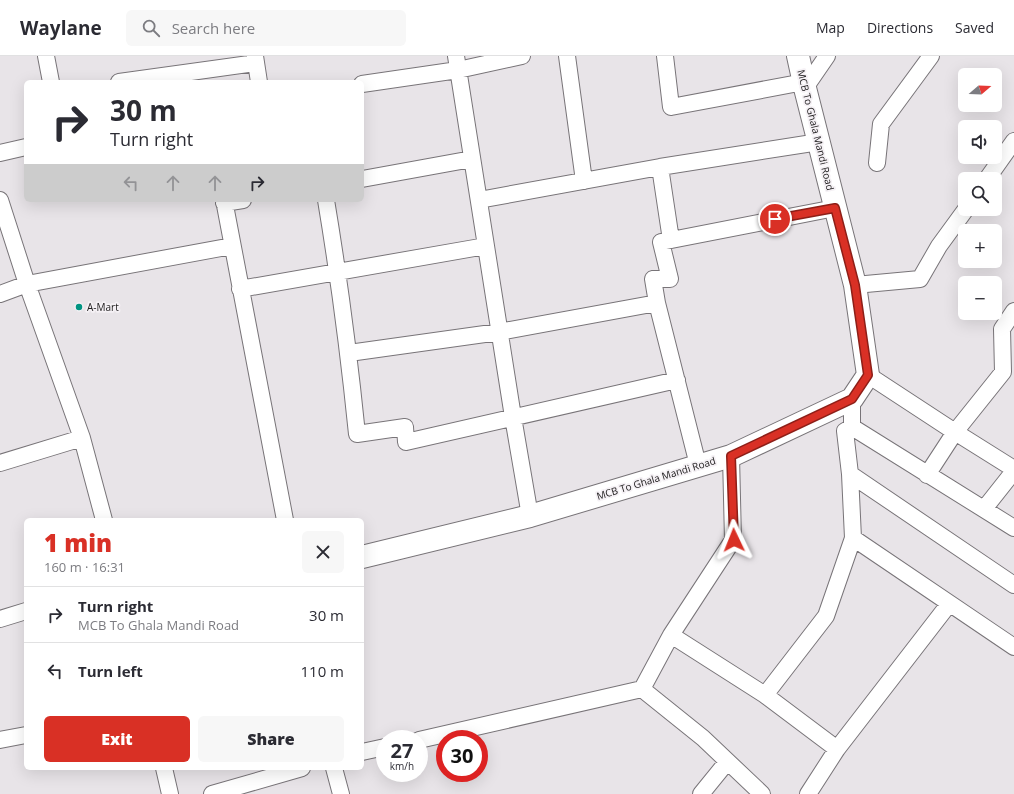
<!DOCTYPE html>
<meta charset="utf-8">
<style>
:root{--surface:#fff;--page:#f7f7f7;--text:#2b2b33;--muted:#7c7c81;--line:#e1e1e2;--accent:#d93025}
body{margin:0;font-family:"Open Sans",sans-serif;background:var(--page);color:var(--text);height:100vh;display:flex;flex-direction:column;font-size:15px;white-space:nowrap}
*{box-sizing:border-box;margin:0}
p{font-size:13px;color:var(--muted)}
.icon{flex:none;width:22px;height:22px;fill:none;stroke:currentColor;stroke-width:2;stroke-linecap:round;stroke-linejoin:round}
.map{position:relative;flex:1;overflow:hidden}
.panel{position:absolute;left:24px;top:462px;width:340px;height:252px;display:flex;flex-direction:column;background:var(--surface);border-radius:6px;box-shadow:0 4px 16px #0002}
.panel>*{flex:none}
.banner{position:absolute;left:24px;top:24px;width:340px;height:122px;border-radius:6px;box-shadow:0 4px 16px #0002;background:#fff;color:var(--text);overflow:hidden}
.needle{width:26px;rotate:71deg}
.buttons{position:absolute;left:958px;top:12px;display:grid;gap:8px}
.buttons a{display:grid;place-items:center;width:44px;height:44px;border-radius:6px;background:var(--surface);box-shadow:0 4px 16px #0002;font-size:20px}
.speed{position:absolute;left:376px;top:674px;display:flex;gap:8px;font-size:20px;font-weight:700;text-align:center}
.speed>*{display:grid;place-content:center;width:52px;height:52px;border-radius:50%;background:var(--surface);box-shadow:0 4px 16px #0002;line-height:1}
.speed small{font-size:10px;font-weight:400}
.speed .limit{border:6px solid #d22;background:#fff;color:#111}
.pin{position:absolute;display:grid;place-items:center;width:34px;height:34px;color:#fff;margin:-17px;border:2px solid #fff;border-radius:50%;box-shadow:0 1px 4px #0007}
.me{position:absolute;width:44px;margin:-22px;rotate:358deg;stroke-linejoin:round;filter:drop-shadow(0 0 3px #0008)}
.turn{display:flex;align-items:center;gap:14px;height:84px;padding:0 20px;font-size:18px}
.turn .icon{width:52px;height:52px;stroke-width:2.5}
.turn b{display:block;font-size:28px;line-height:34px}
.lanes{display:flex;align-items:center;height:38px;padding:0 20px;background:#0003;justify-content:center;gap:20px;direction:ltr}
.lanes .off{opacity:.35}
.round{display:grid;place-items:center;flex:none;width:42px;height:42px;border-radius:6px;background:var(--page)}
.overview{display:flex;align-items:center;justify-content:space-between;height:68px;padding:0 20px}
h1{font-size:24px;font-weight:800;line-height:30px;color:var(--accent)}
.button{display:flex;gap:8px;margin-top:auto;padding:8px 20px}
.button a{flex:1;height:46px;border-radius:6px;background:var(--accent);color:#fff;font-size:16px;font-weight:800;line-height:46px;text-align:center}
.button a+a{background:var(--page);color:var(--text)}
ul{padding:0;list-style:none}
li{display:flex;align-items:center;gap:12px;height:56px;padding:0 20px;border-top:1px solid var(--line)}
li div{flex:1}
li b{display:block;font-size:15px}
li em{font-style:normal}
header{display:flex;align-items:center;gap:24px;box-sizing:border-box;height:56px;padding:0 20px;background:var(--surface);border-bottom:1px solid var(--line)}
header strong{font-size:19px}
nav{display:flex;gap:22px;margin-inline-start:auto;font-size:14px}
.search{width:280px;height:36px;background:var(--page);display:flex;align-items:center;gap:10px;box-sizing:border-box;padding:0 14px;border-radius:6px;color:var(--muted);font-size:15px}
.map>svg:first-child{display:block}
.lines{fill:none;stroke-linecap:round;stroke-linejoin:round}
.street-casing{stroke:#787478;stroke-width:18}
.secondary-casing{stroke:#787478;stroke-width:24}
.street{stroke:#fff;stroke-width:16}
.secondary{stroke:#fff;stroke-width:22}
.route-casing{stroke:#8d1f18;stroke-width:10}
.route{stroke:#d93025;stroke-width:7}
.poi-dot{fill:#019482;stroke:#f5f1f5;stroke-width:1.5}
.labels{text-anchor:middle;stroke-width:3.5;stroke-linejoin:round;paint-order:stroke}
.street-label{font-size:10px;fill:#222021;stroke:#f5f1f5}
.poi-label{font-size:10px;fill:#222021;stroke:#f5f1f5;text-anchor:start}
</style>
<header>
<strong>Waylane</strong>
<div class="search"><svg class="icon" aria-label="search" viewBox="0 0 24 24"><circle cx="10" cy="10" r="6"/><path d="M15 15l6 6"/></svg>Search here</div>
<nav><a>Map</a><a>Directions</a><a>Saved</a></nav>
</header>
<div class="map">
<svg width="1014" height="738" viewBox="0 0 1014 738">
<rect width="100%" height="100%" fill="#e8e4e8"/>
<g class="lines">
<defs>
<path id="street" d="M46,0L51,26
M255,0L259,26
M456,0L513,361L530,460
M567,0L584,125
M665,0L671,51L804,26
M119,26L256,7
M362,28L458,14L522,0
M805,32L827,0
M0,97L26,91
M877,107L881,68L931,0
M660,111L671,184
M362,123L472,103
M987,123L1014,85
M0,144L27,228L82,382L104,464
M224,144L285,464
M326,144C339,222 349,299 357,378L405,371L406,386L677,324
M479,144L660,111L819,86
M224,147L243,144
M855,229L920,223L939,190L966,153
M240,233L486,190
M0,238L27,228L232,190
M349,297L499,276L657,247
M868,319L955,376L1014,413
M852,343V371L1014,472
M852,371L845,375L850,418L853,482L826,560L765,639L837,693L949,548
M731,400L733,484L671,579L765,639
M0,407L82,382
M698,409L657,247L653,223H670L661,186L835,152
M850,418L1014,529
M927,419L955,376L1003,316L1002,273L1014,255
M984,453L1014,415
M853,482L1014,591
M0,563L26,555
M642,633L703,682L762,738
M0,684L26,679
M419,684L642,633L671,579
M362,696L385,691
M164,712L170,738
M334,712L341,738
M212,738L302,712
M701,738L727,706
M808,738L837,693"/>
<path id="secondary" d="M362,501L530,460L731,400L852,343L868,319L855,229L805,32L798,0"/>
</defs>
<use href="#street" class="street-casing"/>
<use href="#secondary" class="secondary-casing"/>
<use href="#street" class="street"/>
<use href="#secondary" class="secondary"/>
</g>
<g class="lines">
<defs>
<path id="route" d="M734,484L731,400L852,343L868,319L855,229L835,152L775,163"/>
</defs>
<use href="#route" class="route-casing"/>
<use href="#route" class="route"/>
</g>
<circle class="poi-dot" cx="79" cy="251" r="4"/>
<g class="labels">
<g class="street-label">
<text transform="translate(816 74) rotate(76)" y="4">MCB To Ghala Mandi Road</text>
<text transform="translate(656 422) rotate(-17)" y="4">MCB To Ghala Mandi Road</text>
</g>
<g class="poi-label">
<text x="87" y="255">A-Mart</text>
</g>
</g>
</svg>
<div class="buttons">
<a><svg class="needle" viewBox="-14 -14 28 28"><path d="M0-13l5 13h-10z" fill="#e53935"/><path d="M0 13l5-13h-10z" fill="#7c7c81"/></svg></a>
<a><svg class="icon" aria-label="sound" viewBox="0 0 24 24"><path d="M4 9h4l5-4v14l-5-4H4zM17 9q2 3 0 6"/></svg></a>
<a><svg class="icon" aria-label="search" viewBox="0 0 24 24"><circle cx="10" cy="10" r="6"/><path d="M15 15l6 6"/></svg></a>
<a>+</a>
<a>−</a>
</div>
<div class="speed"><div>27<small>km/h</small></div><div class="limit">30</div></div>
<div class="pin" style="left:775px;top:163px;background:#d93025"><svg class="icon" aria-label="arrive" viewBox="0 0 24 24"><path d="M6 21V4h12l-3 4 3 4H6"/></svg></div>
<svg class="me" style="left:734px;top:484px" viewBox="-20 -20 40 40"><path d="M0-17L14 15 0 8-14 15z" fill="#d93025" stroke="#fff" stroke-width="4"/></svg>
<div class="banner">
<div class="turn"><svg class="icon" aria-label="right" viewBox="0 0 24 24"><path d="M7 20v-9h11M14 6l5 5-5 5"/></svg><div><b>30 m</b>Turn right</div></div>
<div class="lanes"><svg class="icon off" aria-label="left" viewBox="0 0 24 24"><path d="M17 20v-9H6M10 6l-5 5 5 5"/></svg><svg class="icon off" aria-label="ahead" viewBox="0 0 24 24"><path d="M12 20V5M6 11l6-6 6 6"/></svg><svg class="icon off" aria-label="ahead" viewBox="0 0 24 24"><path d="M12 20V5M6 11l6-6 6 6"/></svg><svg class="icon" aria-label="right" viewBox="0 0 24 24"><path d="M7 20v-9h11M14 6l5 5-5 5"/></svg></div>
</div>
<section class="panel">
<div class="overview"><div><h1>1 min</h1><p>160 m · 16:31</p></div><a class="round"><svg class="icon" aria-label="close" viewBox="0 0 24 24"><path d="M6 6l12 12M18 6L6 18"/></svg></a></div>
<ul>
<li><svg class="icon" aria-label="right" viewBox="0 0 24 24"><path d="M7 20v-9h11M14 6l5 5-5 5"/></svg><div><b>Turn right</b><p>MCB To Ghala Mandi Road</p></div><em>30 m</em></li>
<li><svg class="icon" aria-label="left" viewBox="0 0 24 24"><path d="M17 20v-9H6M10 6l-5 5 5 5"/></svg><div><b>Turn left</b></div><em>110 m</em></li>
</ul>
<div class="button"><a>Exit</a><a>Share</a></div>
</section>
</div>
